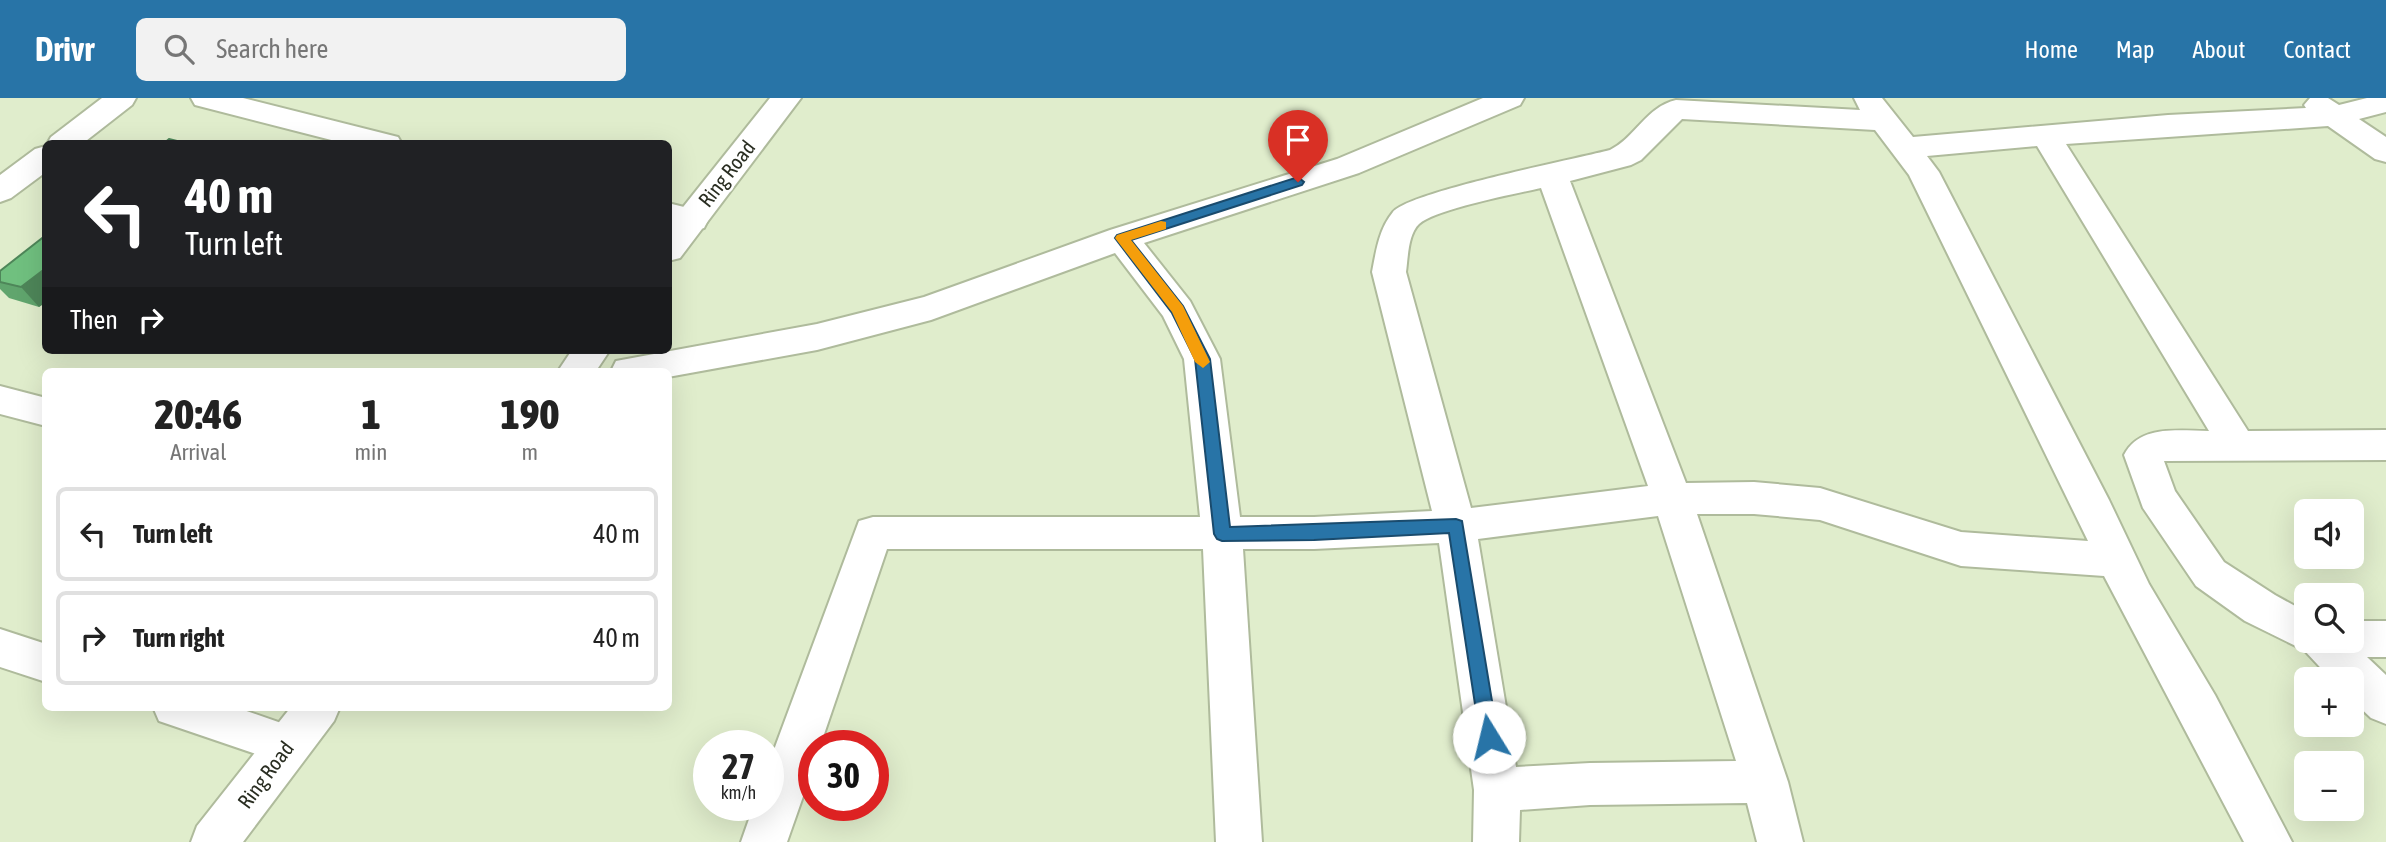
<!DOCTYPE html>
<meta charset="utf-8">
<style>
:root{--surface:#fff;--page:#f2f2f2;--text:#222;--muted:#767676;--line:#e0e0e0;--accent:#2874a7}
body{margin:0;font-family:"Asap Condensed",sans-serif;background:var(--page);color:var(--text);height:100vh;display:flex;flex-direction:column;font-size:26px;white-space:nowrap}
*{box-sizing:border-box;margin:0}
p{font-size:23px;color:var(--muted)}
.icon{flex:none;width:38px;height:38px;fill:none;stroke:currentColor;stroke-width:2;stroke-linecap:round;stroke-linejoin:round}
.map{position:relative;flex:1;overflow:hidden}
.panel{position:absolute;left:42px;top:270px;width:630px;height:343px;display:flex;flex-direction:column;background:var(--surface);border-radius:10px;box-shadow:0 7px 28px #0002}
.panel>*{flex:none}
.guide{position:absolute;left:42px;top:42px;width:630px;height:214px;border-radius:10px;box-shadow:0 7px 28px #0002;background:#202124;color:#fff;overflow:hidden}
.tools{position:absolute;left:2294px;top:401px;display:grid;gap:14px}
.tools a{display:grid;place-items:center;width:70px;height:70px;border-radius:10px;background:var(--surface);box-shadow:0 7px 28px #0002;font-size:35px}
.speed{position:absolute;left:693px;top:632px;display:flex;gap:14px;font-size:35px;font-weight:700;text-align:center}
.speed>*{display:grid;place-content:center;width:91px;height:91px;border-radius:50%;background:var(--surface);box-shadow:0 7px 28px #0002;line-height:1}
.speed small{font-size:18px;font-weight:400}
.speed .limit{border:10px solid #d22;background:#fff;color:#111}
.pin{position:absolute;display:grid;place-items:center;width:60px;height:60px;color:#fff;margin:-72px -30px;border-radius:50% 50% 50% 0;rotate:-45deg;box-shadow:0 0 7px #0007}
.pin .icon{rotate:45deg}
.me{position:absolute;width:77px;margin:-38px;rotate:351deg;stroke-linejoin:round;filter:drop-shadow(0 0 5px #0008)}
.turn{display:flex;align-items:center;gap:24px;height:147px;padding:0 28px;font-size:32px}
.turn .icon{width:91px;height:91px;stroke-width:2.5}
.turn b{display:block;font-size:49px;line-height:60px}
.then{display:flex;align-items:center;height:66px;padding:0 28px;background:#0003;gap:14px;font-size:26px}
.eta{display:flex;justify-content:space-evenly;align-items:center;height:119px;text-align:center}
.eta b{font-size:42px;font-weight:800;line-height:49px}
ul{padding:0;list-style:none}
li{display:flex;align-items:center;gap:21px;height:94px;margin:0 14px 10px;padding:0 14px;border:4px solid var(--line);border-radius:10px}
li div{flex:1}
li b{display:block;font-size:26px}
li em{font-style:normal}
header{display:flex;align-items:center;gap:42px;box-sizing:border-box;height:98px;padding:0 35px;background:var(--accent);color:#fff}
header strong{font-size:33px}
nav{display:flex;gap:38px;margin-inline-start:auto;font-size:24px}
.search{width:490px;height:63px;background:var(--page);display:flex;align-items:center;gap:18px;box-sizing:border-box;padding:0 24px;border-radius:10px;color:var(--muted);font-size:26px}
.map>svg:first-child{display:block}
.lines{fill:none;stroke-linecap:round;stroke-linejoin:round}
.minor-casing{stroke:#afbb9c;stroke-width:4}
.major-casing{stroke:#afbb9c;stroke-width:4}
.minor{fill:#fff;fill-rule:evenodd}
.major{fill:#fff;fill-rule:evenodd}
.wall{fill:#60a56d}
.shaded-wall{fill:#4e8659}
.building{fill:#70c07f;stroke:#4e8659;stroke-width:2}
.route{fill:#2874a7;stroke:#1a4b6d;stroke-width:2}
.slow{fill:#f59e0b}
.labels{text-anchor:middle;stroke-width:5;stroke-linejoin:round;paint-order:stroke}
.street-label{font-size:21px;fill:#2a2e22;stroke:#fff}
</style>
<header>
<strong>Drivr</strong>
<div class="search"><svg class="icon" aria-label="search" viewBox="0 0 24 24"><circle cx="10" cy="10" r="6"/><path d="M15 15l6 6"/></svg>Search here</div>
<nav><a>Home</a><a>Map</a><a>About</a><a>Contact</a></nav>
</header>
<div class="map">
<svg width="2386" height="744" viewBox="0 0 2386 744">
<rect width="100%" height="100%" fill="#e0edcc"/>
<g class="lines">
<defs>
<path id="minor" d="M102,0H136L132,7L82,46H47L51,39Z
M191,0H243L398,39L402,46H347L195,7Z
M1483,0H1524L1520,7L1359,75L1144,145L1190,203L1220,261L1240,419H1314L1432,413L1372,174C1376,153 1379,131 1393,114C1409,94 1575,61 1610,52C1636,39 1646,9 1676,2L1860,12L1854,0H1882L1913,39L2168,17L2306,10L2304,7L2310,0H2328L2339,7L2367,0H2386V14L2359,21L2386,39V64L2375,61L2328,28L2066,46L2248,333L2386,332V362L2164,363L2175,393L2224,464L2275,497L2306,514V542H2352V523H2386V559H2367L2386,577V626L2371,620L2352,602V581H2331L2304,552L2245,523L2196,488L2143,410L2124,357C2140,326 2179,333 2209,333L2037,48L1927,58L1939,74L2109,402L2149,486L2215,597L2292,744H2244L2104,478L1961,468L1820,422L1754,416H1697L1788,684L1803,744H1757L1747,705L1590,707L1520,712L1519,744H1473L1474,692L1439,445L1314,451H1243L1262,744H1216L1203,451H887L820,648H814V667L787,744H741L754,707H768V668L859,423L873,419H1200L1184,261L1163,218L1115,155L931,222L817,252L668,279V273H611L616,263L817,226L924,199L1110,132L1337,61ZM1682,21L1875,32L1909,77L2088,443L1961,434L1820,390L1754,384L1686,385L1570,83L1631,67L1641,62ZM1541,90L1648,388L1471,410L1406,174C1408,160 1408,136 1419,126C1436,111 1515,96 1541,90ZM1658,418L1736,663L1590,665L1516,669L1478,441Z
M46,48V74L11,100L0,104V77L35,51Z
M668,105L704,114L708,122L704,130L692,133L668,127Z
M0,288L46,300V328L0,316Z
M0,531L46,546V584L0,569Z
M153,609H235L304,633L310,647L304,661L288,667L159,623Z"/>
<path id="major" d="M770,0H801L680,160L668,163V128Z
M572,252H610L596,273H558Z
M291,609H340L334,623L243,744H191L197,728Z"/>
</defs>
<use href="#minor" class="minor-casing"/>
<use href="#major" class="major-casing"/>
<use href="#minor" class="minor"/>
<use href="#major" class="major"/>
</g>
<path class="wall" d="M46,137V204L39,209L9,200L0,191V173Z"/>
<path class="shaded-wall" d="M46,170V204L39,209L21,189Z"/>
<path class="building" d="M169,41L189,46H163Z
M46,137V170L21,189L0,184V173Z"/>
<path class="route" d="M1298,79L1304,84L1302,87L1131,142L1183,208L1210,261L1230,429L1456,421L1462,423L1498,639L1495,645L1489,647L1482,645L1480,639L1449,435L1314,442L1222,443L1217,441L1214,436L1195,261L1172,215L1115,140L1117,137Z"/>
<path class="slow" d="M1161,123L1166,124V131L1131,142L1183,208L1210,264L1203,270L1195,264L1172,214L1115,140L1117,137Z"/>
<g class="labels">
<g class="street-label">
<text transform="translate(727 76) rotate(-52)" y="7">Ring Road</text>
<text transform="translate(266 677) rotate(-53)" y="7">Ring Road</text>
</g>
</g>
</svg>
<div class="tools">
<a><svg class="icon" aria-label="sound" viewBox="0 0 24 24"><path d="M4 9h4l5-4v14l-5-4H4zM17 9q2 3 0 6"/></svg></a>
<a><svg class="icon" aria-label="search" viewBox="0 0 24 24"><circle cx="10" cy="10" r="6"/><path d="M15 15l6 6"/></svg></a>
<a>+</a>
<a>−</a>
</div>
<div class="speed"><div>27<small>km/h</small></div><div class="limit">30</div></div>
<div class="pin" style="left:1298px;top:84px;background:#d93025"><svg class="icon" aria-label="arrive" viewBox="0 0 24 24"><path d="M6 21V4h12l-3 4 3 4H6"/></svg></div>
<svg class="me" style="left:1489px;top:639px" viewBox="-20 -20 40 40"><circle r="19" fill="#fff"/><path d="M0-13L10 11 0 6-10 11z" fill="#2874a7"/></svg>
<div class="guide">
<div class="turn"><svg class="icon" aria-label="left" viewBox="0 0 24 24"><path d="M17 20v-9H6M10 6l-5 5 5 5"/></svg><div><b>40 m</b>Turn left</div></div>
<div class="then">Then<svg class="icon" aria-label="right" viewBox="0 0 24 24"><path d="M7 20v-9h11M14 6l5 5-5 5"/></svg></div>
</div>
<section class="panel">
<div class="eta">
<div><b>20:46</b><p>Arrival</p></div>
<div><b>1</b><p>min</p></div>
<div><b>190</b><p>m</p></div>
</div>
<ul>
<li><svg class="icon" aria-label="left" viewBox="0 0 24 24"><path d="M17 20v-9H6M10 6l-5 5 5 5"/></svg><div><b>Turn left</b></div><em>40 m</em></li>
<li><svg class="icon" aria-label="right" viewBox="0 0 24 24"><path d="M7 20v-9h11M14 6l5 5-5 5"/></svg><div><b>Turn right</b></div><em>40 m</em></li>
</ul>
</section>
</div>
